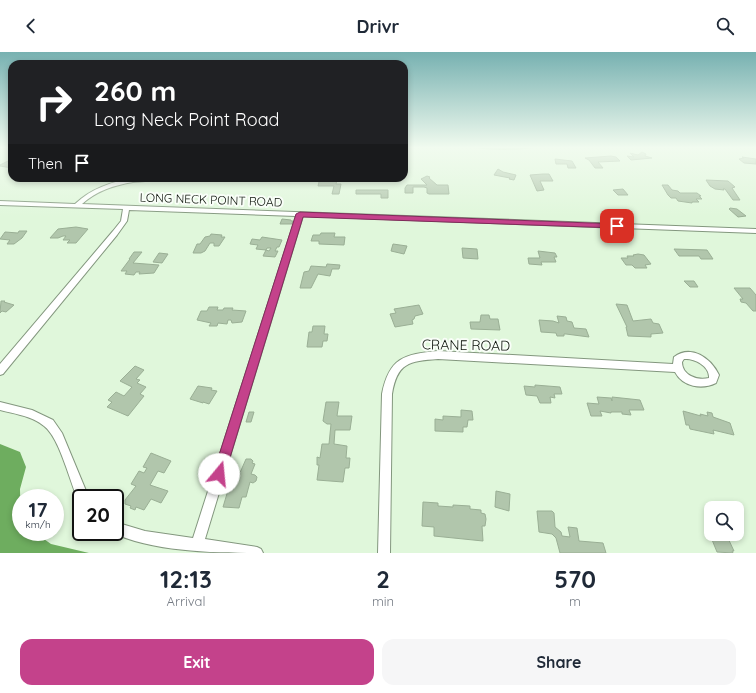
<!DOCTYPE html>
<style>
:root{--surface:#fff;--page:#f6f6f7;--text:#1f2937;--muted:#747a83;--accent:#c4428b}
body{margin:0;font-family:Quicksand,sans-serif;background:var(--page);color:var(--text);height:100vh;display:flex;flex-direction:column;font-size:15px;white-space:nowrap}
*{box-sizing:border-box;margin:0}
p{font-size:13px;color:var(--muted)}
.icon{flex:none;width:22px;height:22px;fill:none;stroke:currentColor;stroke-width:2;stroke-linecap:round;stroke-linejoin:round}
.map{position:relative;height:501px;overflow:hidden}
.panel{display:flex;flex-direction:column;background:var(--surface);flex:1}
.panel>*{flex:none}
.top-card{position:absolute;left:8px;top:8px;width:400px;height:122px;border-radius:12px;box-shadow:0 2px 6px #0003;background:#202124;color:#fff;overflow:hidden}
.tools{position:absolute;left:704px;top:449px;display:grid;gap:8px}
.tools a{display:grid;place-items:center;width:40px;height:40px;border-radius:8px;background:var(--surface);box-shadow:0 2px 6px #0003;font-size:20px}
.speed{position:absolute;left:12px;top:437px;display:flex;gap:8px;font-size:20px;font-weight:700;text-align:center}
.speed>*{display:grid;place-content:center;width:52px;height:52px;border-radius:50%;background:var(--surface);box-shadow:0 2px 6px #0003;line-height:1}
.speed small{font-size:10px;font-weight:400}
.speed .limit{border:2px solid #111;border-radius:6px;background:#fff;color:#111}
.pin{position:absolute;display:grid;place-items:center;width:34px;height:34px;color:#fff;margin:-17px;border-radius:8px;box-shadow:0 2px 6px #0006}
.me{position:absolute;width:44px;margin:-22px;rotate:17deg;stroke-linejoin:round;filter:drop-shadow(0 0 3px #0008)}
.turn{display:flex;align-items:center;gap:14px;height:84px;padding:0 20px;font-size:18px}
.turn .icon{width:52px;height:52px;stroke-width:2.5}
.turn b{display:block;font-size:28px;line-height:34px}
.then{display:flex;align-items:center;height:38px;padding:0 20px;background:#0003;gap:8px;font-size:15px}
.eta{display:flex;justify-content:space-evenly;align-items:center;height:68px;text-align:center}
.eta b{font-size:24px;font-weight:700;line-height:28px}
.button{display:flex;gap:8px;margin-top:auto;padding:8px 20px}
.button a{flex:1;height:46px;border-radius:12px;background:var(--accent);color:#fff;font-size:16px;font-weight:700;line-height:46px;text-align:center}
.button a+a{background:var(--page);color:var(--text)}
header{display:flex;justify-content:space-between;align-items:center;height:52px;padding:0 20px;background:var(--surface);font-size:18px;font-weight:700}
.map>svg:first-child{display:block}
.water{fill:#6ead5f}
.building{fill:#b1c6ac;stroke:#9aaf95}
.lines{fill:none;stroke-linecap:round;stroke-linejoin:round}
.minor-casing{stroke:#83977e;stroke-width:2}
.minor{fill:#fff;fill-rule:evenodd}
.route{fill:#c4428b;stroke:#7f2b5a}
.labels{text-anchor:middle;stroke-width:4;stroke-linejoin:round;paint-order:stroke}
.street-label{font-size:12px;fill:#0b1209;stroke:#f9fef8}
.near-street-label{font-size:14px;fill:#0b1209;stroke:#f9fef8}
</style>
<header><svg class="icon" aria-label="back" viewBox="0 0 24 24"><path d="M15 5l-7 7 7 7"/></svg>Drivr<svg class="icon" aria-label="search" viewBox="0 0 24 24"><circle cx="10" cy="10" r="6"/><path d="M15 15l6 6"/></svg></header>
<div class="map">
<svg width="756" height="501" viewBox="0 0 756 501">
<rect width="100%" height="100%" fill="#e0f7db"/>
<path class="water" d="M463,95H541C515,99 490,98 463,95Z
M0,392L20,400L26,415L20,437L21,480H34L51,492L89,501H0Z"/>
<path class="building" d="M642,100L646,102L645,104L652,106L631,108L627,104L634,105L630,101L638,103Z
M611,104L616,105L620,109L598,110L603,116H595L589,108L585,106Z
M742,105L756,107V112L744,111L739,107L744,106Z
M12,107V116L0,114V113Z
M555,107L572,109L576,116H568L567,112H556Z
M498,117L503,120L516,123L514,128L509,127L510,126L494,123Z
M543,122H549L553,129H540L544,138L537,139L530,123Z
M427,124L430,125L429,126L437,133H448L449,142H429L427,141V136L424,135H413V141H405V136L407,133H427L421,127Z
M318,126L322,128H337L336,132H341L339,142H332L334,134H318L319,130L316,128Z
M706,128L728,129L735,135L732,136L740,148H733L725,137H723L724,138L715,137L710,134Z
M662,133H668L672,138L678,139L680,141H697L701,144H699L702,147H696L699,150H692V151L678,149L676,146H671L668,143Z
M623,137L628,143H618L613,138Z
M356,138H388V146H381V142H356Z
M730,156L737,157L746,164L738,165L729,157Z
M282,167L291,168V169H293L292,172H280Z
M76,175L88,177L76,191H67L70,188H63L66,184H63L58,186H50L58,177Z
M19,179H27L22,186L14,192H7L10,188L0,187L5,180L18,181Z
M321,181H335L334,185H345L344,193L319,192V189H311L313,183H320Z
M211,182L222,183L221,185H225L219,194H214V191H210L205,199L201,201H193L197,192H200L205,185L210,184Z
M262,185L282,188L279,195H277L275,199H278L275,205L263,204L266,198L269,199L271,196H267L266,198L256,197L258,193L250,192L252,187L260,188Z
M393,192L407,194L404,202L391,199Z
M462,196L477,197L478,207L463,206Z
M674,197L707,198L713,207H701L699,204H679Z
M538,199L555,201L557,205H554L556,210H541L542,213L529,212L528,206H540Z
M134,200H142L133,211L159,213L154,221L139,222L140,220H136L134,223L125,222L127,219H121L130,207H129Z
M159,201L168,202L162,211L153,210Z
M638,202L644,203L651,212L645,213L647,216H635L632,213H626L621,206H628L627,204H634L633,203Z
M327,212L340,213L339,217H332L330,224L318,222L311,236H300L304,220L309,219L311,214L326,215Z
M684,229H694L698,235H690Z
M734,236H750L756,243V259H753L746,251L741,250L740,247H743Z
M1,249H5L4,250L14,253L6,260L2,259L0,261Z
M616,252L627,253L633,269L651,267L653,271L659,272L663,281L651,282V285L628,284L626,275H627Z
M419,253L423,262L415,264L414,267L412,268L413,272L395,275L390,262L396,261L394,257Z
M209,255H218L217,258H223L224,256H233L232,258L246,259L242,270L232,271L231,268H228L227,272L218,271L217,274H209L211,271L197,268L201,259H207Z
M481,263H489L490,267H498L500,278L471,277L470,270H480Z
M557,264L566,265L567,269L572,270L574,276L586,277L589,285L566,282H564V284H557L556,281L541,280L539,268L553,269L559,271Z
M313,274H325L324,282H328L327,289H323L322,295H307L309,280H312Z
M135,314L144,318L136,327L140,328L137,331L146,335L140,342L144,344L128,364L107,355L112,350L108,348L116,340L124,344L132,335L120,329Z
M535,333L560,335L562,342H554L555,346L550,345L551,351H540L537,344L526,343L524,334L535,335Z
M198,334L212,336L211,338L217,339L209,352L203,350V351L190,347Z
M597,345L611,346L612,349V345L640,348L644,358H629L631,363L622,362V360H611V361L600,359L602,364H591L587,351L599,352Z
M326,350H339L337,364H352L350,378H335L334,392L347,394L346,406H350L349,416H345L343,430L317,428L319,413H317V405L320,406L322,392H329L331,372H327L323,369Z
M461,358L472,359L473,368H468L467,375H463V380L435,379V367L443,368V364L461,365Z
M683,359L701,364L700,362L708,364L707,360L712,361L713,365L730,371L734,383L713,378L714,382L690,377L689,373H686Z
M249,360H254L251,370H246Z
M151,401L171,409L164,421L158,419L150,433L168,439L161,451L151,447L144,458L136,455L135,458L130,456L131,454L125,452V448L136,434L131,432L139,419L144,421L147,416L143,415Z
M246,407H251L253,409L252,411L255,412L251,422L255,423L257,425L256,429L253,431L250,430L246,445H242L239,456L223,455L232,425L234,422L239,423Z
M496,439L510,442L509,459L495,455Z
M423,450L438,451V454L453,455V453L470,454V457L481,458V461L485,462L486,467L485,474H482L483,489L434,484V475L422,474Z
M537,459H552L554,461L555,475L561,480L562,484L570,485L568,475L577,476L579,489L603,491L606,501H560L556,486L552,482L539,480Z
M706,473L711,474V482H726L734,499H732L733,501L717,500Z"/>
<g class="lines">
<defs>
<path id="minor" d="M136,126H155C150,130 140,129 133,130C115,133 96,139 82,152L756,177V181L303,164L205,487L257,495L261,497L263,501C217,501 152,500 111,480H115V470L145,479L193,486L296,164L129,158L127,169L117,183L3,322L0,323V312L113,179L121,169L123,157L0,153V149L75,152C92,136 113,129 136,126Z
M438,299L673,312L674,305C691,292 711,306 719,323L716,331C702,338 683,335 675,320L438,307C409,309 397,311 392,342L390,501H378L382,342C389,306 404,302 438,299ZM684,307C694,306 710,314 709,326C697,329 682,323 682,310Z
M0,350L32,358L53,368L62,381L89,446H81V451L79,450C70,431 60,386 44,374C32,364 15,362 0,358Z"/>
</defs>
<use href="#minor" class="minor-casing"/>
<use href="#minor" class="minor"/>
</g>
<linearGradient id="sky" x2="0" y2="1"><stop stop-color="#77b1b1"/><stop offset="0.58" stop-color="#f1fbef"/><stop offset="1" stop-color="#f1fbef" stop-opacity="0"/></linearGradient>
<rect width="756" height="165" fill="url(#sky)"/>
<path class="route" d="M300,160L617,172L621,174L617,176L303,165L225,422L223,426L219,428L215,426L213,422L296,162Z"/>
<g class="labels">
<g class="street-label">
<text transform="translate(211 148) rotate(2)" y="4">LONG NECK POINT ROAD</text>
</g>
<g class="near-street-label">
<text transform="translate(466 293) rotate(1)" y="5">CRANE ROAD</text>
</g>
</g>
</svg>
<div class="tools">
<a><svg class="icon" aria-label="search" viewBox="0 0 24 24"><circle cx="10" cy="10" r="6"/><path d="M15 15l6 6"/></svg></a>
</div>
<div class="speed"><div>17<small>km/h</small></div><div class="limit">20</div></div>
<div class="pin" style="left:617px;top:174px;background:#d93025"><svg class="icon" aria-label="arrive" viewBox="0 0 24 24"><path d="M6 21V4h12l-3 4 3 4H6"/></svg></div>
<svg class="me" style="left:219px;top:422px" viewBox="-20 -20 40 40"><circle r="19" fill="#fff"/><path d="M0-13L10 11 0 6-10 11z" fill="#c4428b"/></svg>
<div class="top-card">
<div class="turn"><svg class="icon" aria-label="right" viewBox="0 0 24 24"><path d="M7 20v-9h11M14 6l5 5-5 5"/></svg><div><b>260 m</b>Long Neck Point Road</div></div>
<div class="then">Then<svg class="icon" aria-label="arrive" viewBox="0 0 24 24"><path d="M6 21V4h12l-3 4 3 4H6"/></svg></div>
</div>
</div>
<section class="panel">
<div class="eta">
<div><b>12:13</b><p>Arrival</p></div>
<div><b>2</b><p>min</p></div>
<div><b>570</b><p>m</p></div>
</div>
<div class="button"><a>Exit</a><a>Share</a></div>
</section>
